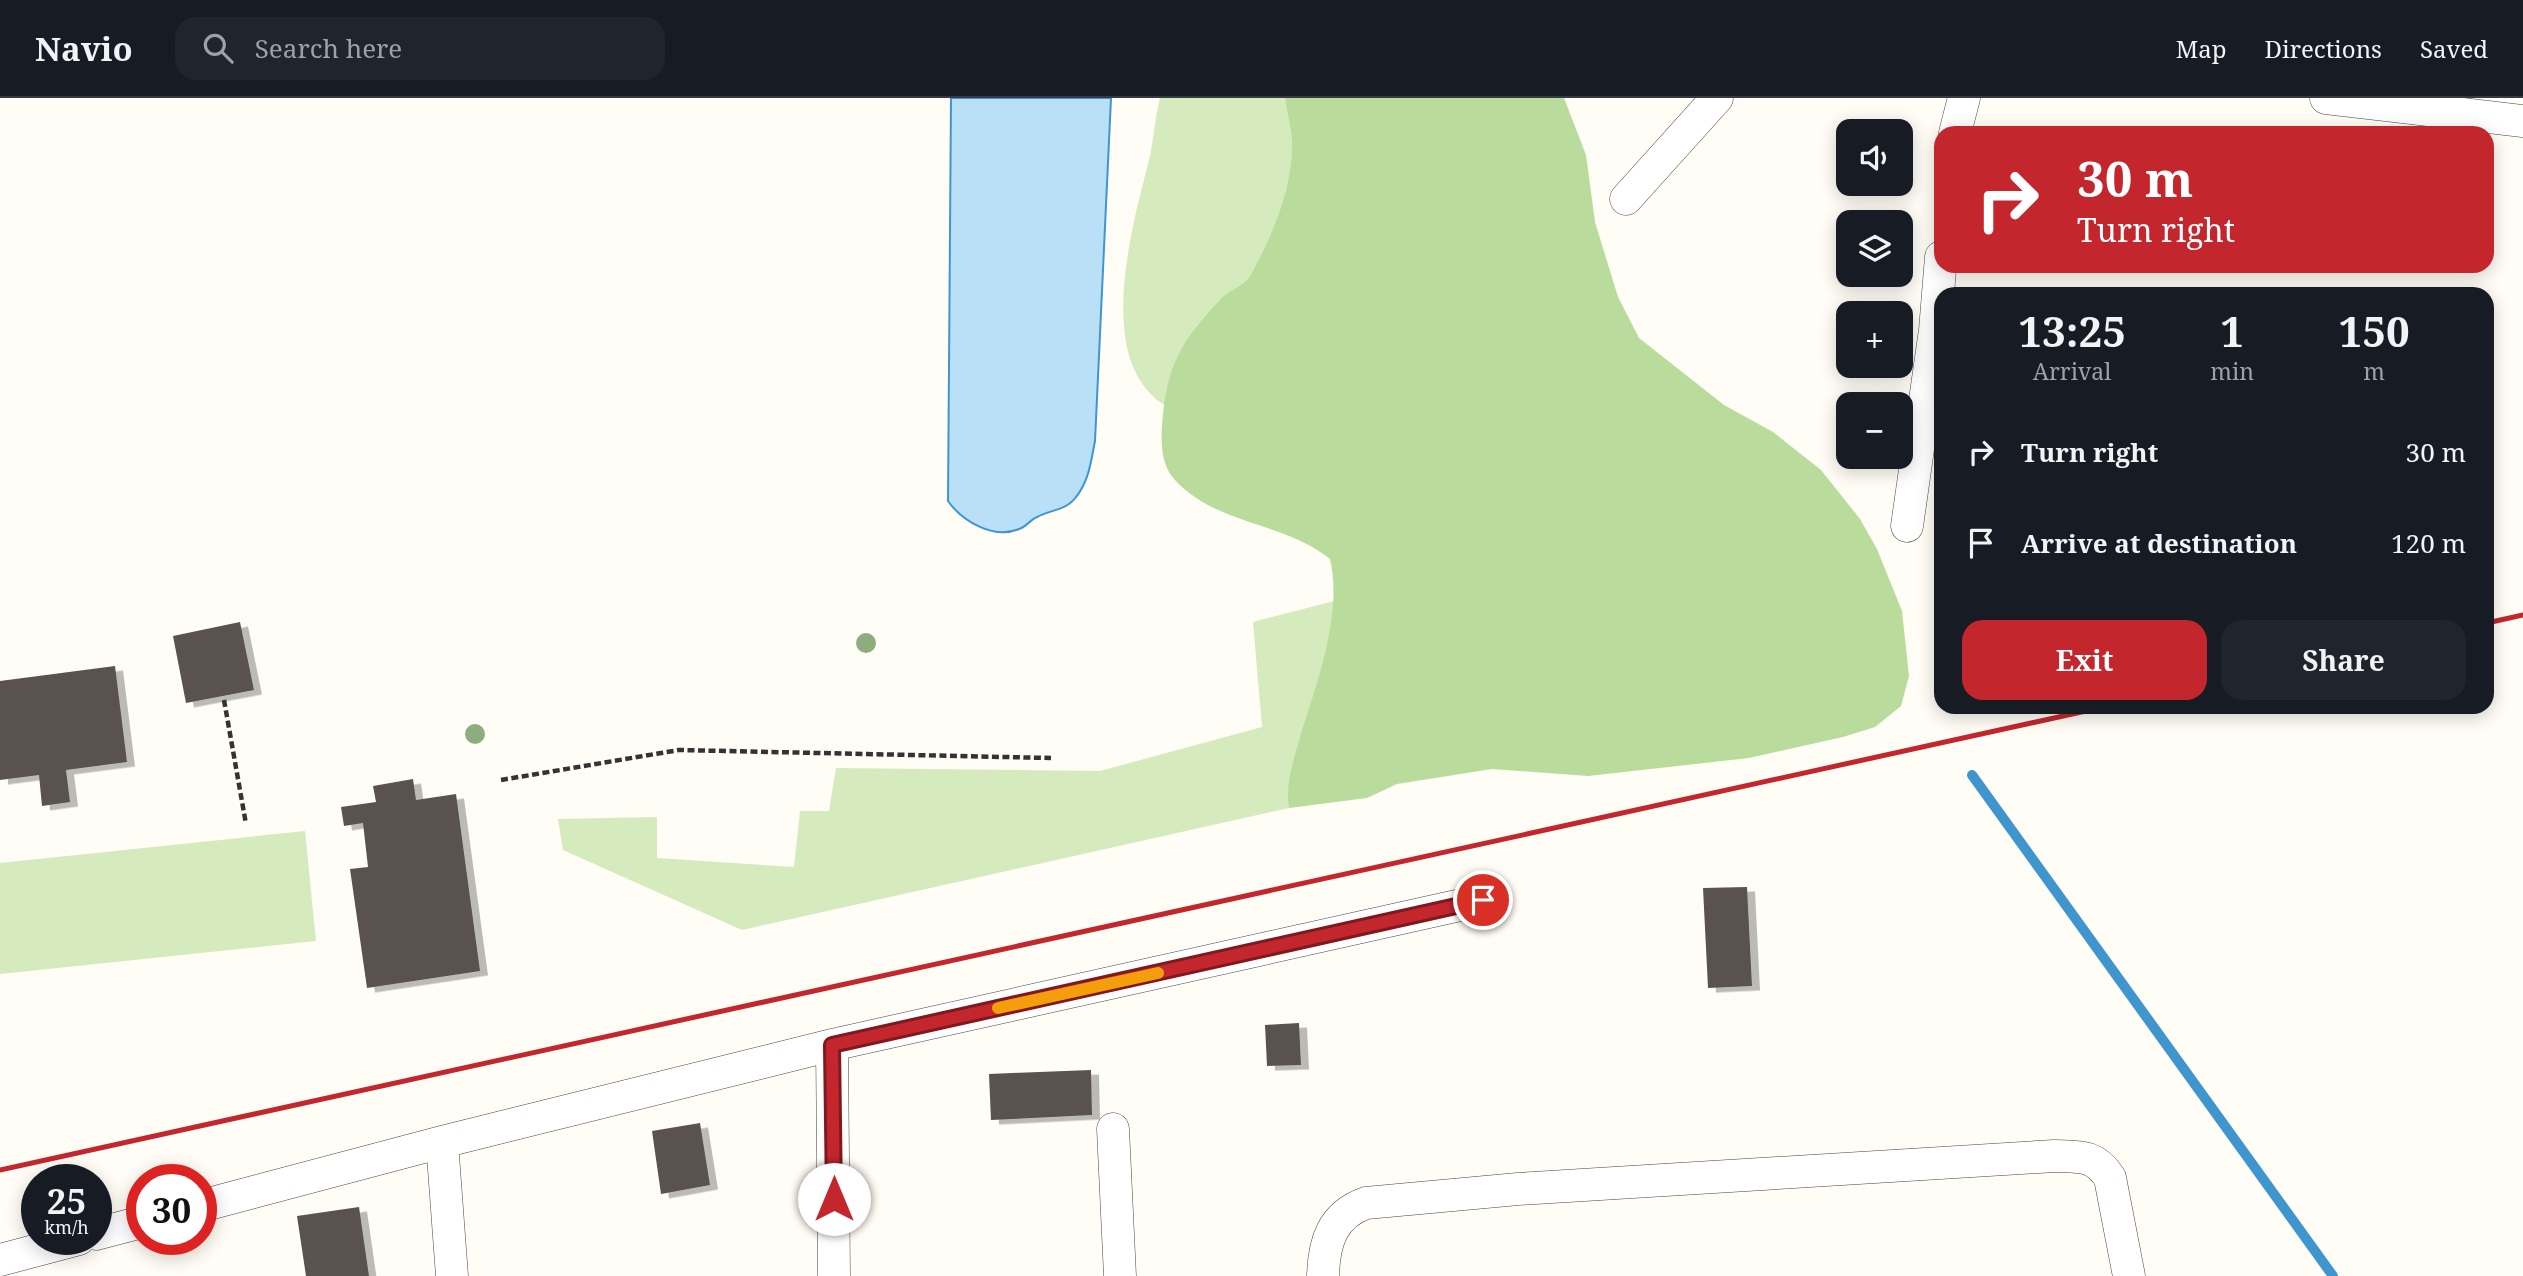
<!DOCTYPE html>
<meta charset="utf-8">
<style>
:root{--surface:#171b24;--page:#20242c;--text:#f1f3f6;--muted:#9ea1a6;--line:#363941;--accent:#c4262e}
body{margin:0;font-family:"Noto Serif",serif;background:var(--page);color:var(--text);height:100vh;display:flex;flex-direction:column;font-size:26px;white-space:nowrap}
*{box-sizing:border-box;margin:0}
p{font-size:23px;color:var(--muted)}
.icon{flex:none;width:38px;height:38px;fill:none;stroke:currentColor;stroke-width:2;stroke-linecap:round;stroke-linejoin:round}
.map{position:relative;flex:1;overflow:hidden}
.drawer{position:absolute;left:1934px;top:189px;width:560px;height:427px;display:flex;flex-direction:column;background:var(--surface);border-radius:21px;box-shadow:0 4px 18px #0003}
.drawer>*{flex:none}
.hud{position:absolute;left:1934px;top:28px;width:560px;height:147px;border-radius:21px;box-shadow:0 4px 18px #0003;background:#c4262e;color:#fff;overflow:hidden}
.buttons{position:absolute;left:1836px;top:21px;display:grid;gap:14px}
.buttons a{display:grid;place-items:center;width:77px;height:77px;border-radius:14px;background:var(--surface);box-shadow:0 4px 18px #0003;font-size:35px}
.speed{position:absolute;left:21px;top:1066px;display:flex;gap:14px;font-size:35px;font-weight:700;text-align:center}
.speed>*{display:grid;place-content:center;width:91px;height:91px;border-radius:50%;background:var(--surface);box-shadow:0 4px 18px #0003;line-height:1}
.speed small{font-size:18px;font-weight:400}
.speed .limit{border:10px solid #d22;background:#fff;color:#111}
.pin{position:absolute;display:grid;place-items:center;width:60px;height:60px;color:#fff;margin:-30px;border:4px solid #fff;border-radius:50%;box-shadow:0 2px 7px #0007}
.me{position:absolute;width:77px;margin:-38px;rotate:0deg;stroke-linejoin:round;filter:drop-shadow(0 0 5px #0008)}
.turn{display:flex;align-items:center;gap:24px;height:147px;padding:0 28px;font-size:32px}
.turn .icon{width:91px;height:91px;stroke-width:2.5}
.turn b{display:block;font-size:49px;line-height:60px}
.eta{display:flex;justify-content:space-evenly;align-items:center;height:119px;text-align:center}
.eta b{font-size:42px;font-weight:700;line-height:49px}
.button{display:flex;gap:14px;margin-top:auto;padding:14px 28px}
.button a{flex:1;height:80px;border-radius:21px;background:var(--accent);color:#fff;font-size:28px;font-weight:700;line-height:80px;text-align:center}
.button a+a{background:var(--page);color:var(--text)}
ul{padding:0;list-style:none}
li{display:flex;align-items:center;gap:21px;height:91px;padding:0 28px}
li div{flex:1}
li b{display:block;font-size:26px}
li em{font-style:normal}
header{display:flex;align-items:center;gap:42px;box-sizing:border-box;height:98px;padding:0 35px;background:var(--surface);border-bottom:2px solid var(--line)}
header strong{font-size:33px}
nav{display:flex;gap:38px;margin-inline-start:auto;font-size:24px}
.search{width:490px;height:63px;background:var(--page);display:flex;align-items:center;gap:18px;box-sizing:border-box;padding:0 24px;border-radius:21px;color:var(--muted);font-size:26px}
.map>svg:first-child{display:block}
.green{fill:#d5ebbd}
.forest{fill:#b9dc9c}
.water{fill:#b9e0f7;stroke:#3f96cf;stroke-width:2}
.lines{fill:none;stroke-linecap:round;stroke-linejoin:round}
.stream{stroke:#3f96cf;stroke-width:10}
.building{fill:#5a524d;filter:url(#shadow)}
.street-casing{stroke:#444;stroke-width:33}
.path{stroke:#333;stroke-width:4.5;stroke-dasharray:7 3.5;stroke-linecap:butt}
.street{stroke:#fff;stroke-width:32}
.rail{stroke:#c4262e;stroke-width:5}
.tree{fill:#8dad7f}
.route-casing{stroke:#7f191e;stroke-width:18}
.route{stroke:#c4262e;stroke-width:12}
.slow{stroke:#f59e0b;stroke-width:12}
</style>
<header>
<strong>Navio</strong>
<div class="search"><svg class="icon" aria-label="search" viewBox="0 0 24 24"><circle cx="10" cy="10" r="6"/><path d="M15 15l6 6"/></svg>Search here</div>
<nav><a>Map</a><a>Directions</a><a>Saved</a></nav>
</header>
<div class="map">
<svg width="2523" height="1178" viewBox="0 0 2523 1178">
<defs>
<filter id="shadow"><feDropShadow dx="8" dy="4.5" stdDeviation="0" flood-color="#0004"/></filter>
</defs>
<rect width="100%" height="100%" fill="#fffdf5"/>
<path class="green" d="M1160,0H1290C1291,20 1297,44 1294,64C1282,155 1217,234 1168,309C1091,266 1133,126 1150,58C1154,39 1155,19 1160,0Z
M1342,501L1289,710L742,832L563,752L558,721L657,719V760L794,769L800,713H829L836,670L1100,673L1262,629L1253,524Z
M305,733L316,843L0,876V765Z"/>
<path class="forest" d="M1285,0H1564L1586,57L1595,124L1618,199L1639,240L1724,307L1773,334L1821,372L1860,421L1877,451L1902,513L1909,578L1901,608L1875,629L1843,639L1749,660L1588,678L1492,671L1397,686L1367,700L1289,710C1285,684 1294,661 1301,636C1317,584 1343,516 1330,461C1285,424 1216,427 1175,382C1161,367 1161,346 1162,327C1167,267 1180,244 1221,201C1229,192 1245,188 1250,178C1272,140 1294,87 1292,42C1291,28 1287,14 1285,0Z"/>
<path class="water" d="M951,0H1111L1095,343C1091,363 1089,383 1076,399C1067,412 1050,412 1037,419C1030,422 1026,429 1019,431C994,442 962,423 948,403Z"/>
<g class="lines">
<path class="stream" d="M1972,677L2333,1178"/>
</g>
<path class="building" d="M240,524L254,592L186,605L173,538Z
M115,568L127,664L66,672L70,704L42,708L39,677L0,682V583Z
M413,681L416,702L456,696L480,873L367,890L350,771L368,769L363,725L344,728L341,709L376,704L373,688Z
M1747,789L1752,888L1708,890L1703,790Z
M1299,925L1301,967L1267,968L1265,927Z
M1091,972L1092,1017L991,1022L989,976Z
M700,1025L710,1087L661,1096L652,1033Z
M359,1109L369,1178H306L297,1118Z"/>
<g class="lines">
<defs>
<path id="street" d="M2326,0L2523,23
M1955,35L1964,0
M1626,101L1717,0
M1907,428L1935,232L1941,159
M832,947L834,1178
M1113,1031L1120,1178
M442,1044L452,1178
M201,1108L442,1044L832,947L1483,802
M96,1136L142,1124
M0,1162L79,1141
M1323,1178C1324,1144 1332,1117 1366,1105L1518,1091L2054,1058C2080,1059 2095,1056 2110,1080L2129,1178"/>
</defs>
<use href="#street" class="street-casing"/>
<path class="path" d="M224,602L246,726
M501,682L679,652L1051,660"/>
<use href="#street" class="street"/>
<path class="rail" d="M2487,525L2523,517
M0,1072L2104,609"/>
</g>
<g class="tree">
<circle cx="866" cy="545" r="10"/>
<circle cx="475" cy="636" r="10"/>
</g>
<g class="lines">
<defs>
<path id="route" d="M834,1101L832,947L1483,802"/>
</defs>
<use href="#route" class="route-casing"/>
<use href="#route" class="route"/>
<path class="slow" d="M998,910L1158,875"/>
</g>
</svg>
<div class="buttons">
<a><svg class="icon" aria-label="sound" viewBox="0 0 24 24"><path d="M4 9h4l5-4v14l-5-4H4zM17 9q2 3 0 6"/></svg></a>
<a><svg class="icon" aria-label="layers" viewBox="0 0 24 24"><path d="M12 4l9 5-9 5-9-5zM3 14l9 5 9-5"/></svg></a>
<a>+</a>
<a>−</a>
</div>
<div class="speed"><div>25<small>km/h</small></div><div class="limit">30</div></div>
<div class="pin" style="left:1483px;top:802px;background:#d93025"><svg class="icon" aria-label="arrive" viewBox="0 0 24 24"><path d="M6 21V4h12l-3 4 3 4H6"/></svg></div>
<svg class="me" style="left:834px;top:1101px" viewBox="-20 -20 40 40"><circle r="19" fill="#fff"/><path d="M0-13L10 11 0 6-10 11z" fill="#c4262e"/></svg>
<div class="hud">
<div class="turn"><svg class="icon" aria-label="right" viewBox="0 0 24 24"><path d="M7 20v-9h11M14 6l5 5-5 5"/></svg><div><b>30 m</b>Turn right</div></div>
</div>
<section class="drawer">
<div class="eta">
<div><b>13:25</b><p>Arrival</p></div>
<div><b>1</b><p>min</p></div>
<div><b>150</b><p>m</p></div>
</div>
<ul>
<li><svg class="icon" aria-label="right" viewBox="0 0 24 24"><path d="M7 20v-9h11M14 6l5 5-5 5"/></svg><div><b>Turn right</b></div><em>30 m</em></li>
<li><svg class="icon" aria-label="arrive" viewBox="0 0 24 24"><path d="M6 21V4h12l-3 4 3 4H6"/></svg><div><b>Arrive at destination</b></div><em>120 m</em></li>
</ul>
<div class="button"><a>Exit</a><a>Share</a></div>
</section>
</div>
